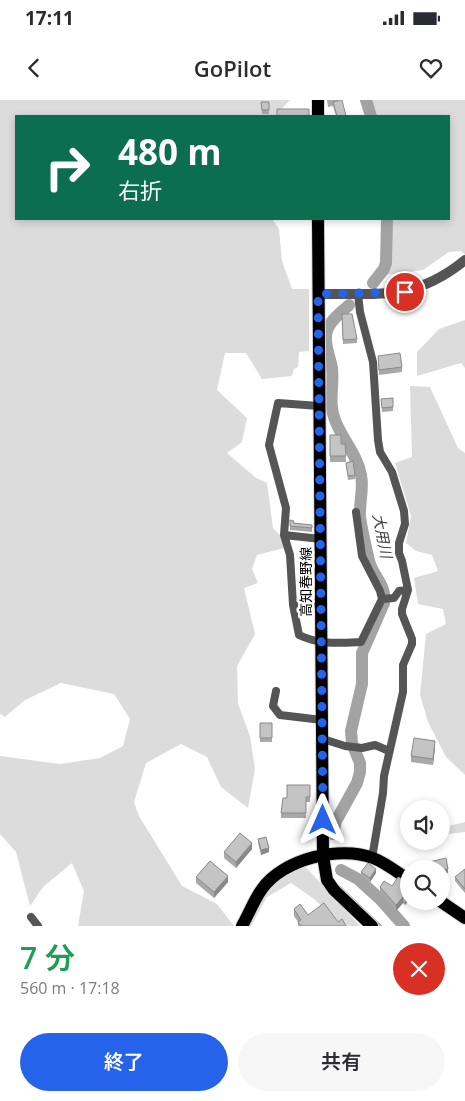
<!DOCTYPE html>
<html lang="ja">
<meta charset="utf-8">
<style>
:root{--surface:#fff;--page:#f7f7f7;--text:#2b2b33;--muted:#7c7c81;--accent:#2563eb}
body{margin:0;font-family:"Open Sans","Noto Sans JP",sans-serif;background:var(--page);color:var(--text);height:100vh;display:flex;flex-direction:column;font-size:19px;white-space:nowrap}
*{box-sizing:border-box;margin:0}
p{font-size:16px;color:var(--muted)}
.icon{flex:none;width:28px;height:28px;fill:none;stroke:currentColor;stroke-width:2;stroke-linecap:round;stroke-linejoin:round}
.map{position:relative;height:826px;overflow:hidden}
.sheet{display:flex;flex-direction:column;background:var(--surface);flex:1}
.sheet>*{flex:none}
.guide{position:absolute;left:15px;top:15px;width:435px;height:105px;border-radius:0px;box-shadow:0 2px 8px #0003;background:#0b6e4f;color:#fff;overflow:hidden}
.controls{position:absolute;left:400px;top:700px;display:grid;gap:10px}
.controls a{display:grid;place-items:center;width:50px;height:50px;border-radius:50%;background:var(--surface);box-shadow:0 2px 8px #0003;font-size:25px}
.pin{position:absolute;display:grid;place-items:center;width:42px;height:42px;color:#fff;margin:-21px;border:2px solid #fff;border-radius:50%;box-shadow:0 1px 5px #0007}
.me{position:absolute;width:55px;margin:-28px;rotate:0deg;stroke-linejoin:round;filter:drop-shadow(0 0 4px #0008)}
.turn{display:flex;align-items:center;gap:18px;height:105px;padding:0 20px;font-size:22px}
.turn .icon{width:65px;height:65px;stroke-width:2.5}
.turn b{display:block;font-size:35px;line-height:42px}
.round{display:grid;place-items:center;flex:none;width:52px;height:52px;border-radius:26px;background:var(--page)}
.head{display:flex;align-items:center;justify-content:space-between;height:85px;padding:0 20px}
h1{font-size:30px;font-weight:600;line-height:38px;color:#1e9e55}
.primary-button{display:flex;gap:10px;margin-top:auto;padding:10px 20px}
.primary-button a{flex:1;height:58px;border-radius:30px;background:var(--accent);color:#fff;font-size:20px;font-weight:600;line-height:58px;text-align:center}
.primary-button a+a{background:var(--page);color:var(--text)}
.status{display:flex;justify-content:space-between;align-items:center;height:35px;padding:0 25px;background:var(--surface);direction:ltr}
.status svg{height:14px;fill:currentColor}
header{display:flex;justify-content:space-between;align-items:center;height:65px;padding:0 20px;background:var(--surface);font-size:22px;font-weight:600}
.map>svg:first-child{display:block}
.green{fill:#dcdcdc}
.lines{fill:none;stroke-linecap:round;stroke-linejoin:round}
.stream{stroke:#a3a3a3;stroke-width:2}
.river{stroke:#a3a3a3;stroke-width:12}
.primary-casing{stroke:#dbdbdb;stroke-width:14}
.minor{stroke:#555;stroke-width:8}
.tertiary{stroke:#555;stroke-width:10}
.primary{stroke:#000;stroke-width:12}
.wall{fill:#a9a9a9}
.shaded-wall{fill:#898989}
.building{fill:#c4c4c4;stroke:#898989}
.route{stroke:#2563eb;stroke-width:9;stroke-dasharray:0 16.2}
.labels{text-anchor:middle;stroke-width:5;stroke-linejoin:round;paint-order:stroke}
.street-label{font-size:14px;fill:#000;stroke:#fff}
.water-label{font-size:15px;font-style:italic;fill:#444;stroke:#fff}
</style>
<div class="status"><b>17:11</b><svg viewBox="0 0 49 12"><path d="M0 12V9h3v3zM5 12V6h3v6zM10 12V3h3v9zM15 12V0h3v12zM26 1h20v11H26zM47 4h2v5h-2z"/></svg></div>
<header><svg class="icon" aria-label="back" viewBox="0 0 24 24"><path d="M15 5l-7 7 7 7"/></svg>GoPilot<svg class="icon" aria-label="heart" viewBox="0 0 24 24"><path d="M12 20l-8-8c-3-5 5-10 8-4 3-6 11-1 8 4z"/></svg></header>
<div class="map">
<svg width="465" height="826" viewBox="0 0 465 826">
<rect width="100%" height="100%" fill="#fff"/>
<path class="green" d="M0,0H290L275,16H16V119H272L279,129L282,161L292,189H309V251L299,252L298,267L294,269L292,276L262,279L246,253H225L217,290L247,318L242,342L227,353L256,378L267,383L273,428L281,436L284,448L257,455L252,469L258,483L244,488L255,534L237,566L238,604L250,636L255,669L248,708L221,687L207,657L181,644L146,663L134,702L139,716L182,786L217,804L234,826H78L84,791L72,763L43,787L30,806L16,752L0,734V656L60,664L100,658L123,646L130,619L114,594L61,583L25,600L5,617L0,614Z
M371,0H465V155L461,151L449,152L423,170L385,175L390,145V119H449V16H378Z
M465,220V268L461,263L417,276V252L439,229Z
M410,286L430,287L458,348L465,353V675L446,657L428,622L420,595L426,534L446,524L443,509L418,504L414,478L438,471L432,455L416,451L406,443L411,416L395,363L412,357Z
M465,722V732L441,735V728Z
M303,764L360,826H343L314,799L291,783L267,797L251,826H245L266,788Z"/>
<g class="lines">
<path class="stream" d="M338,785L381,826"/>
<path class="river" d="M366,0L371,16
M373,183L384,169L386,163L387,119
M333,734L336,721L357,683L360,672V663L352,643L351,631L362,584V553L384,503C387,485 373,477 369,461C366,447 362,431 360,417C359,403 364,389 361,375C357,354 342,339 335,320C328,303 334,286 332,268C330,257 323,242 327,231C330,220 341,213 349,205
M341,770L358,779L380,799L404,826"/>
<defs>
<path id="primary" d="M318,16V0
M318,119L323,756L327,780L334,790L372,826
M440,801L465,818
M242,826C249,814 254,800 262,789C283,759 340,745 373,758C386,763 397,772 409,780"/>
</defs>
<use href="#primary" class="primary-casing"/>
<path class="minor" d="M358,194L360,212L373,262L378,340L380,352L392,372L404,411L405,424L399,443V453L402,461L408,490L402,509V514L412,539V544L403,565V592L384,676L383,693L372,758
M319,306L278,303L269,345L286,408L284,435L321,439
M284,435L290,455L293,505L322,503
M382,499L394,498L399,491L408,490
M293,505L299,535C319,545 340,543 361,542L382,499L380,491L362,456L356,412
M276,591L273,606L280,615L322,620
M323,639L345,646L362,648L375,645L389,651
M31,817L38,826"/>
<path class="tertiary" d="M318,194C379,193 415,201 465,160"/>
<use href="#primary" class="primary"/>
</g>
<path class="wall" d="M327,0H338L346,16H336L333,6L328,7Z
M261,2L269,10V14H262Z
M342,214L357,239V243L343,244Z
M378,256L402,267V272L379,275Z
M393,298V311L382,312L381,299Z
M330,335L341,344H345L346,362H330Z
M346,363L355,375V379L348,380Z
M290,420L293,423L312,425V432L290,430Z
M260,623H272V642H260Z
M435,647L433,665L411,662V656Z
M310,685V702H306V718H281V713Z
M258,739L269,752L261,755L258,743Z
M252,749L236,768L224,758V752Z
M465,769V793L455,781V777Z
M361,772L376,773L370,782L361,776Z
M196,777L228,782L214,798L196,783Z
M409,782V800L405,805L403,803L396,811L380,793V787L392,786Z
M294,809L308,815L338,822L346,826H298V822L294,816Z"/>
<path class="shaded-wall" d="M435,641V647L433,665V659Z
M252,743V749L236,768V762Z
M269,748V752L261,755V750Z
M376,769V773L370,782V778Z
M448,769V773L441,774V770Z
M228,776V782L214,798V792Z
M409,793V800L405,805V799Z
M403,797V803L396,811V805Z"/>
<path class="building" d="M340,0H342L346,16H337L333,2Z
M261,2H269V10H262Z
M277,9H309V16H277Z
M342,214H352L357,239L343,240Z
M400,253L402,267L379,270L378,256Z
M393,298V307L382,308L381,299Z
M330,335H341V344H345L346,356H330Z
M353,361L355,375L348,376L346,363Z
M290,420L294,421L293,423L312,425V428L290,426Z
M260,623H272V638H260Z
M414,638L435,641L433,659L411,656Z
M287,685H310V697H306V713H281L283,698H287Z
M240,733L252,743L236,762L224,752Z
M266,737L269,748L261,750L258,739Z
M446,758L448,769L441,770V769H427L425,763Z
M210,761L228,776L214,792L196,777Z
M368,763L376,769L370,778L361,772Z
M465,769V789L455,777Z
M398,777L409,782V793L405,799L403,797L396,805L380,787L384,781L392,786Z
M324,803L338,822L342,819L346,826H301L298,822L301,820L294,809L300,804L308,815Z"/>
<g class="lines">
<path class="route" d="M323,720L318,194L405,192"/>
</g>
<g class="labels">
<g class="street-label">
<text transform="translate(306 482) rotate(-90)" y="5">高知春野線</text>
</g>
<g class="water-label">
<text transform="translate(382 436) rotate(79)" y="5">大用川</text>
</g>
</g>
</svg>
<div class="controls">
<a><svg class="icon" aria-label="sound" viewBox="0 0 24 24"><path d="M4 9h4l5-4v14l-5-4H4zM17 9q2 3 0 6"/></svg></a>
<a><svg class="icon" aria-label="search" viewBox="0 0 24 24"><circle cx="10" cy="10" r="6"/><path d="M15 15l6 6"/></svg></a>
</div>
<div class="pin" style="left:405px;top:192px;background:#d93025"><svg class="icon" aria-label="arrive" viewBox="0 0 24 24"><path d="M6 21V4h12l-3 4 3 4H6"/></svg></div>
<svg class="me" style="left:323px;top:720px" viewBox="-20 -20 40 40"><path d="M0-17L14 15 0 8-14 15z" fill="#2563eb" stroke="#fff" stroke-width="4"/></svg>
<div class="guide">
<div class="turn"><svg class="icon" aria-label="right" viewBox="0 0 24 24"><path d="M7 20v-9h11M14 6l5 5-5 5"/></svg><div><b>480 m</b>右折</div></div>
</div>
</div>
<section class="sheet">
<div class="head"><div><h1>7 分</h1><p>560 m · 17:18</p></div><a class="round" style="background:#d93025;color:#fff"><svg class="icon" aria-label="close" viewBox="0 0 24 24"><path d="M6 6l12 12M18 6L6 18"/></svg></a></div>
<div class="primary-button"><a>終了</a><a>共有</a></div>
</section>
